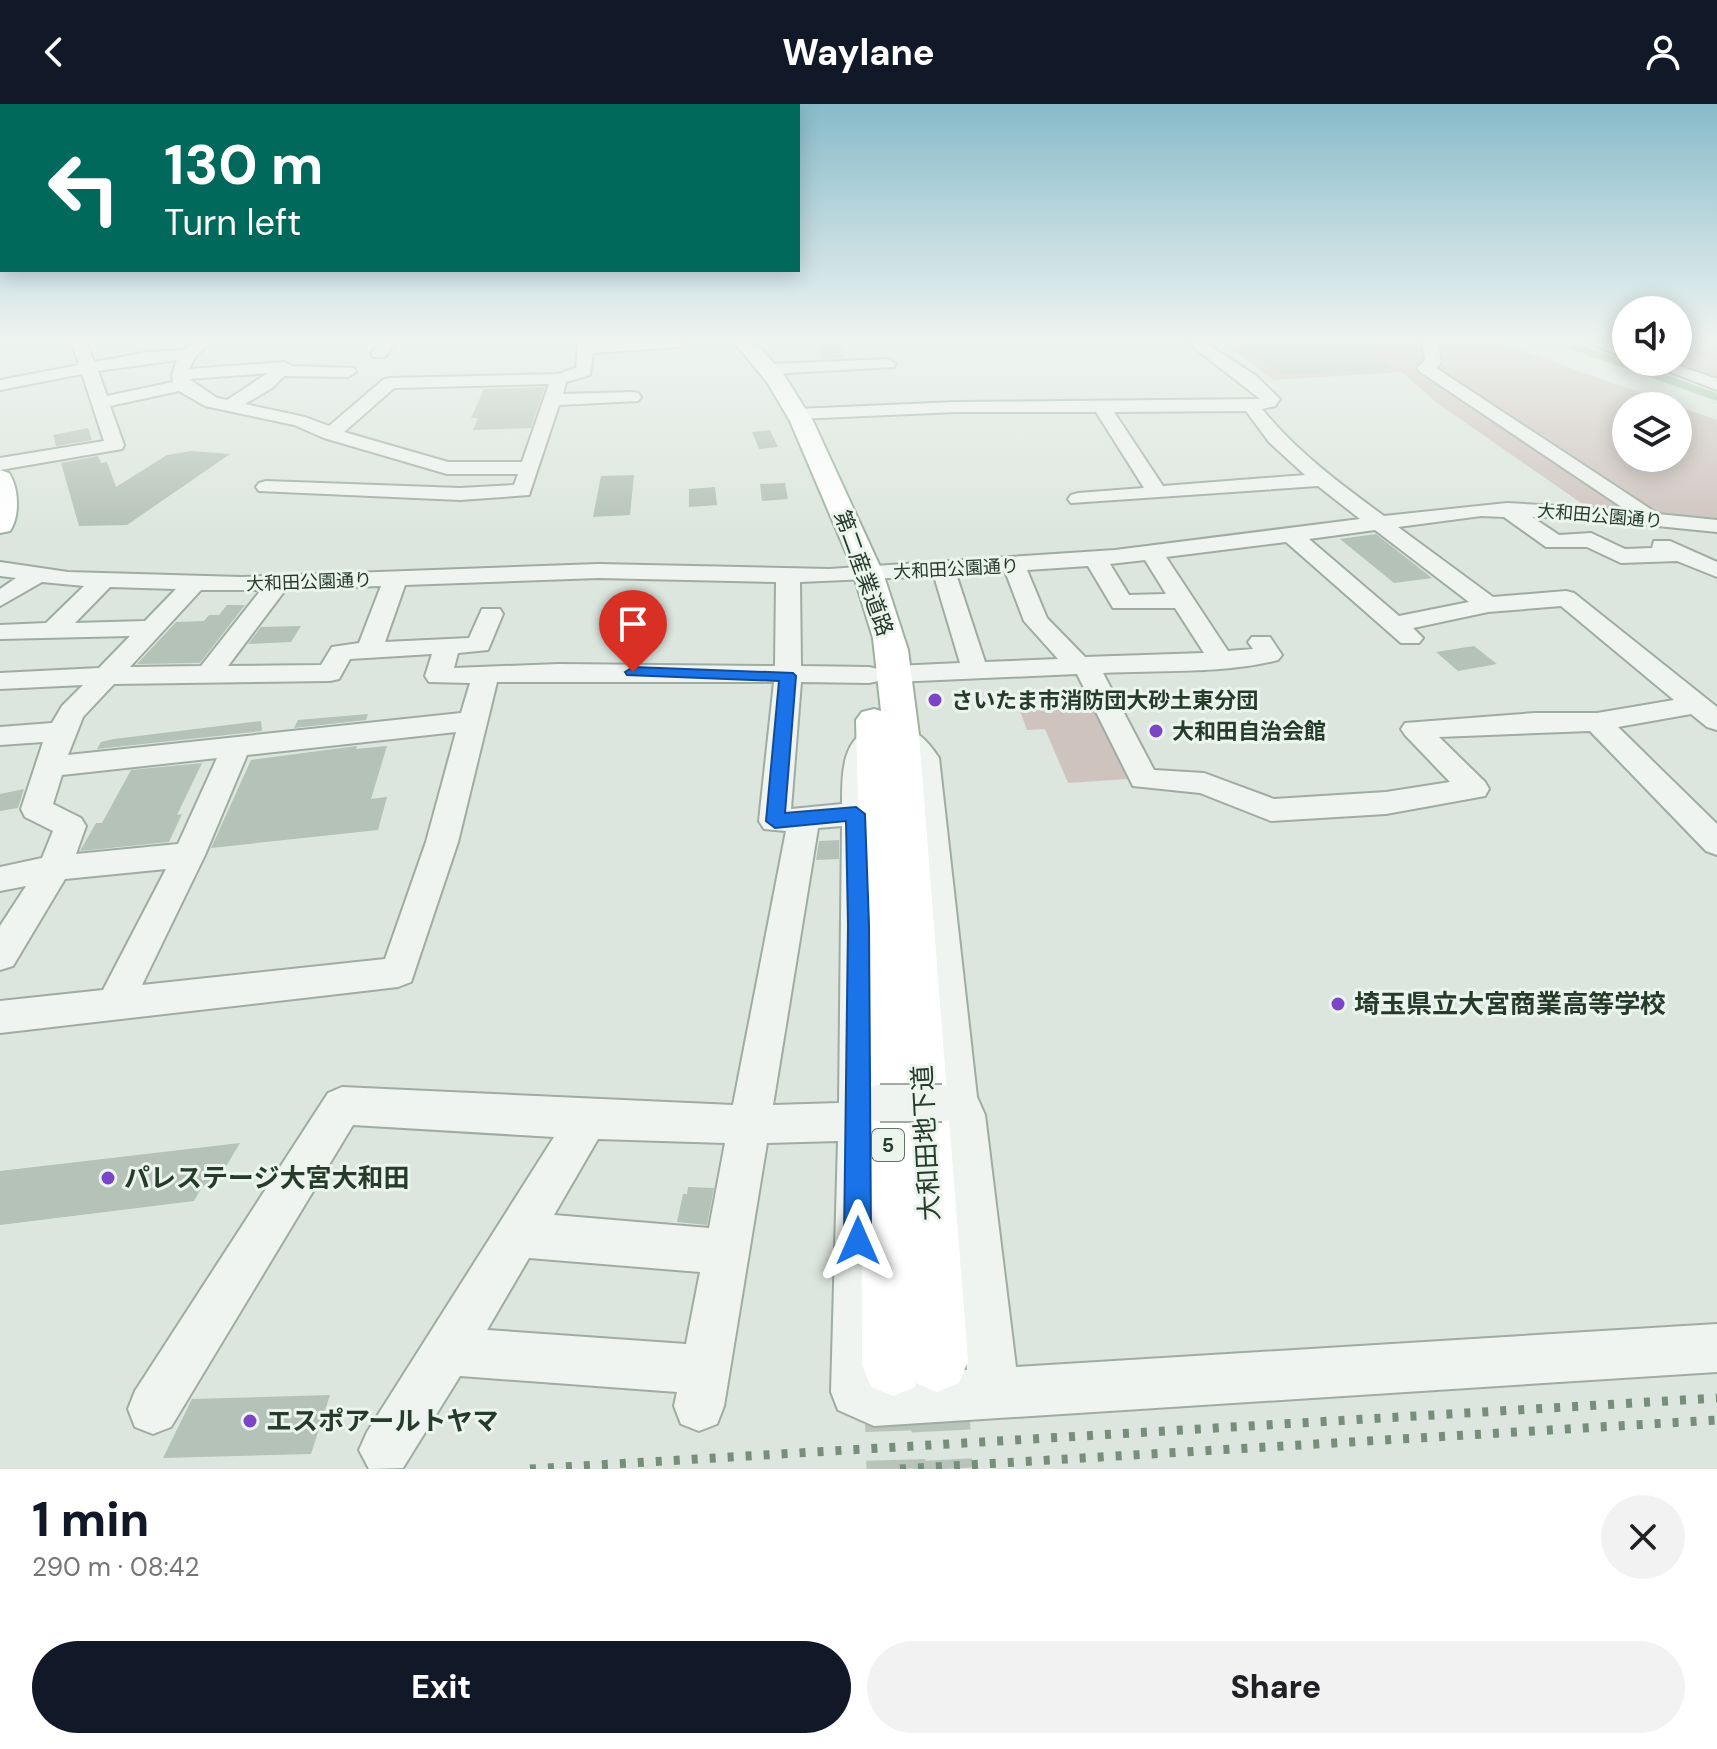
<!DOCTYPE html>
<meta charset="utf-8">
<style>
:root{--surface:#fff;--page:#f2f2f2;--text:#202124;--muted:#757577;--accent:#111827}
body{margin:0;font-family:"DM Sans","Noto Sans JP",sans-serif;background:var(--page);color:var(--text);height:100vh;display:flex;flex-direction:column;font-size:30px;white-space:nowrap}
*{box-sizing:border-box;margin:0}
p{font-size:26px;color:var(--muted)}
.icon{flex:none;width:44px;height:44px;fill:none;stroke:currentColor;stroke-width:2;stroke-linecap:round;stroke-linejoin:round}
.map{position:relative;height:1365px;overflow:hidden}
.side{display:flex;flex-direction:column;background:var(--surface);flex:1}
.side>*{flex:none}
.banner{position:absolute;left:0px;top:0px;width:800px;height:168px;box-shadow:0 4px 20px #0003;background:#00695c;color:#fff;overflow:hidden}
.buttons{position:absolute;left:1612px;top:192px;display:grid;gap:16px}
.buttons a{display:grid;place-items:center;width:80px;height:80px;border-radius:50%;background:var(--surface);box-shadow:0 4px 20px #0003;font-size:40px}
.pin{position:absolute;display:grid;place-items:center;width:68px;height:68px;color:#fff;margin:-82px -34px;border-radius:50% 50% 50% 0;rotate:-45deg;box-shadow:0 0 8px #0007}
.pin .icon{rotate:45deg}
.me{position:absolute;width:88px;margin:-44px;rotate:0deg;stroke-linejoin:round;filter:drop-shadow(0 0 6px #0008)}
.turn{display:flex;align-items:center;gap:28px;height:168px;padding:0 32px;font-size:36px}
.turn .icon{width:104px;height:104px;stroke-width:2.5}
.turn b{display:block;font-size:56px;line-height:68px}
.round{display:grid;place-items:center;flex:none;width:84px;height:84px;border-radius:42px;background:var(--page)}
.overview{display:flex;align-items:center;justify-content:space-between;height:136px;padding:0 32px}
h1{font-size:48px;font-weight:800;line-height:60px;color:var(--accent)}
.cta{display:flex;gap:16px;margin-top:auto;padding:16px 32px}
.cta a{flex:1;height:92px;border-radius:48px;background:var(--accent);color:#fff;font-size:32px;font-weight:800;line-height:92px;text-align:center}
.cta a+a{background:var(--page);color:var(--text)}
header{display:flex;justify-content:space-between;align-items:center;height:104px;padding:0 32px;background:var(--accent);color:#fff;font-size:36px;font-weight:800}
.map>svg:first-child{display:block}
.green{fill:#cfc3be;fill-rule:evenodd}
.water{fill:#98c59c}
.building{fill:#b4c2b7}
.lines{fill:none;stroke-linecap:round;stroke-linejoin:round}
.major-tunnel{stroke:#b8c4ba;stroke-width:59;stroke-dasharray:59 29;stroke-linecap:butt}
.minor-casing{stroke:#9eaca1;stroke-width:4}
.major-casing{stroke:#9cb1a0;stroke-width:4}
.minor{fill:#eff4f0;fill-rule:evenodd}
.major{fill:#fff;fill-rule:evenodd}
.rail{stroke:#778e7b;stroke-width:9;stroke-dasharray:6 12;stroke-linecap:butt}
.minor-bridge-casing{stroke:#9eaca1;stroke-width:40;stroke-linecap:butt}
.minor-bridge{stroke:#eff4f0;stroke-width:36}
.route{fill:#1a73e8;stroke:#114b97;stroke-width:2}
.poi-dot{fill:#7c45c7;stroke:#ebf4ed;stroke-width:3}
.labels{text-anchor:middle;stroke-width:6;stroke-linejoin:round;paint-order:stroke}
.far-street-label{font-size:18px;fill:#273b2b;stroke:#ebf4ed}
.shield{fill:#ebf4ed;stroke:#627265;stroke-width:2}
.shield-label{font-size:20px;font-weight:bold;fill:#273b2b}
.street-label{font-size:22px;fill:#273b2b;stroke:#ebf4ed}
.poi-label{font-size:22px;font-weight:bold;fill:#273b2b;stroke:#ebf4ed;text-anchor:start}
.near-poi-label{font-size:26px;font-weight:bold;fill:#273b2b;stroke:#ebf4ed;text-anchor:start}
.near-street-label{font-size:26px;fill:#273b2b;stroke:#ebf4ed}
</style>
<header><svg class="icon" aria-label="back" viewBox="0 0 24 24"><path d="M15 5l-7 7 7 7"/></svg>Waylane<svg class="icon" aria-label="person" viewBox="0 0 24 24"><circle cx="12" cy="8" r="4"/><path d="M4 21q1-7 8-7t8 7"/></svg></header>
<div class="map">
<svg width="1717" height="1365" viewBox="0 0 1717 1365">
<rect width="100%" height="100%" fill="#dce6de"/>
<path class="green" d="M1223,238H1497L1717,316V416L1584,401L1437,299L1402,268L1273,276ZM1626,302H1678V354H1626Z
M1678,238H1717V279L1657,258H1678Z
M1098,603L1128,675L1068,679L1045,625L1027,626L1020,607Z"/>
<path class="water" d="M1551,238L1577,240L1717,289V297Z"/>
<path class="building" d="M839,238L844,254L822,255L817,239Z
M1238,238H1361L1396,265L1284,271Z
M545,283L531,324L473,326L478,314H471L484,285Z
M88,324L92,336L56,342L53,331Z
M770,326L778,343L759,345L752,328Z
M192,347L230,350L127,421L79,422L61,359L98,352L101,359L107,358L116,383L167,351Z
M634,371L630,411L593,413L601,372Z
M785,379L788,395L762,397L760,380Z
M715,383L717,401L689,403V385Z
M1376,430L1432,474L1394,479L1340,435Z
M227,501H245L200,559L137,560L176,518L204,517L209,511H219Z
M301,522L291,538L248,540L261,523Z
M1474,542L1497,560L1458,567L1436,548Z
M368,610L366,616L294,624L298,616Z
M261,617L262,627L97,645L101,638L114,635Z
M357,642L356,645L387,642L371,695L387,693L378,726L211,744L251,656Z
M202,659L177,711L182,710L169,738L80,747L96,719H102L131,666Z
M24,685L18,704L0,707V690Z
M839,736V755L816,756L819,737Z
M240,1039L225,1064H220L213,1081L202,1083L194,1097L0,1121V1067Z
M688,1083L714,1084L707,1121L677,1118L683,1090H687Z
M330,1291L311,1350L163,1354L192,1295Z"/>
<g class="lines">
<path class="major-tunnel" d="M893,1268L896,1365
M938,1268L943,1365"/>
<defs>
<path id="minor" d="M72,238H86L94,258L148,248L185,246L193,238H209L194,255L189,265L284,258L292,262L354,264L356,268L348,273L284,272L272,284L245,300L305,313L329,322L384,275L390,274L558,270L576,264L578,238H686L678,243L593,249L590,271L566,278L563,290L632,288L638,289L641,293L638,297L559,301L529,391L460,396L259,387L256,383L259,379L266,377L460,384L514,381L518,370H447L324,334L294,321L205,302L179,287L110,302L124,341L122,345L0,366V354L104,337L82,270L0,286V276L79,261ZM177,256L172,271L173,278L107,292L98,267ZM268,269L227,296L217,294L189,275ZM549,280L522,358H448L344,328L394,284Z
M380,238H396L385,253H373L371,250Z
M1187,238H1204L1255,271L1280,295L1275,302L1262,305C1297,348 1340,380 1384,412L1507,399L1626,406L1419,267L1417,264L1425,256L1422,238H1437L1441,258L1436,264L1658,410L1717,416V428L1568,413H1532L1559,431L1591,429L1625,445L1652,444L1654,437H1670L1717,458V473L1677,457L1621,459L1587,443H1546L1504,413L1481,412L1398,423L1493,493L1566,487L1574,489L1717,603V626L1707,623L1691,610L1618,623L1717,720V751L1706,747L1590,627L1439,633L1485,678L1489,685L1485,692L1386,710L1271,717L1200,689L1133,682L1077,570L895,578L886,576L882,570L886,564L895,562L960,559L934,472L800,478L801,562L869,563L878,565L882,571L878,577L869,579L801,578L791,705L842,700C842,671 841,632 876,623L888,629L891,625C912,619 928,637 939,654L977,993L985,1011L1016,1263L1717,1220V1268L874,1322L838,1306L831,1288L838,1037L767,1039L724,1302L717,1320L699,1327L681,1320L674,1302L677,1288L460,1272L403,1364L369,1365L359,1346L367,1328L554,1033L353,1021L171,1323L153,1330L135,1323L128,1305L135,1287L328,989L342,983L733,1001L786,727L764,725L759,717L774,578H497L458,738L411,878L398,883L0,929V897L103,886L166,765L65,775L13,862L0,866V822L26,782L0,787V763L42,754L53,727L25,713L21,705L43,638L0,641V623L52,619L62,602L83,581L0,585V569L99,564L130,532L0,535V521L46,519L84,482L42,478L0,502V485L16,474L0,472V458L68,468L241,473L598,460L829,465L1115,446L1360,415L1318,382L1071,399L1068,395L1071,391L1078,389L1144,384L1096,308H956L798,315L789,310L798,305L956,298L1260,295ZM1246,307L1269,338L1305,371L1163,382L1114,308ZM1375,426L1469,498L1399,512L1309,435ZM1286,438L1401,539H1419L1423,534L1413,524L1488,508L1561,502L1674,596L1597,609H1535L1405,619L1401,625L1405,631L1450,678L1386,688L1274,695L1204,669L1154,666L1103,569C1160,566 1223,570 1278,556L1282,551L1270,533H1252L1248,538L1253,545L1228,547L1166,453ZM1145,456L1166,490L1129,491L1110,460ZM1088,462L1113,504H1175L1204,549L1085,553L1047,514L1027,466ZM1005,467L1024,517L1058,555L985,558L956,470ZM598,474L776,478L775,562L559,560L454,564L458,549L488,546L503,510L500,505H482L469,534L385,538L405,481ZM381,482L359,539L332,543L321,561L228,562L286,485ZM110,483L176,485L145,517L75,519ZM201,486H261L201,562L130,563ZM432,550L425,572L429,578L470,579L461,609L68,651L83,613L114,580L330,577L339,575L350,555ZM456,628L426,738L385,855L142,881L205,751L247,651ZM889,634L910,657L937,998L945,1015L967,1266L881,1272L879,1017L872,657ZM217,654L178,740L76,750L86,722L81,714L53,700L62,671ZM842,722L839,999L773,1001L818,724ZM598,1035L725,1039L709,1124L554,1111ZM529,1154L700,1168L686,1240L487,1226Z
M1587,238H1609L1626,244V254Z
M888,255L896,260L894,263L771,270L763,265L771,260Z
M1644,258H1668L1717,275V286Z"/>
<path id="major" d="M734,238H755L784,271L813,317L883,469L908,546L919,631L968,1257L959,1279L937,1288L916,1279L915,1283L893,1292L871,1283L862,1261L861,821L856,616L862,608L874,605L881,607L873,534L848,453L790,317L767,278Z
M0,366L9,369C19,384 20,412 10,427L0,429Z"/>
</defs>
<use href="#minor" class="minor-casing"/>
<use href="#major" class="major-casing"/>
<use href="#minor" class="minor"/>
<use href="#major" class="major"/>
<path class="rail" d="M530,1365L1717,1294
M900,1365L1717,1316"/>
<defs>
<path id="minor-bridge" d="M880,999H942"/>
</defs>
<use href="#minor-bridge" class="minor-bridge-casing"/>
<use href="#minor-bridge" class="minor-bridge"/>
</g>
<linearGradient id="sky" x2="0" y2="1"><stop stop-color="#88bbca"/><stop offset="0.55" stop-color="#eff4f0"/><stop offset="1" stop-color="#eff4f0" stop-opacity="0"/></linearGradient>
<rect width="1717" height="429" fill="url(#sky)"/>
<path class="route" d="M633,563L793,569L796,572L785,709L856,703L865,710L869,821L871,1137L867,1147L858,1151L848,1147L844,1137L848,821L846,717L775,724L766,717L779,577L627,571L625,568Z"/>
<g class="poi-dot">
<circle cx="935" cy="596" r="8"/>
<circle cx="1156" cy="627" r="8"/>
<circle cx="1338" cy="900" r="8"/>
<circle cx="108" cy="1074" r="8"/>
<circle cx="250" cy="1317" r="8"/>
</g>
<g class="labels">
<g class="far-street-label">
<text transform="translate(1600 412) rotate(5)" y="6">大和田公園通り</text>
<text transform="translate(956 465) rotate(-3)" y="6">大和田公園通り</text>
<text transform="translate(309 478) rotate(-2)" y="6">大和田公園通り</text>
</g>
<rect class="shield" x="872" y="1025" width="32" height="32" rx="6"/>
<g class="shield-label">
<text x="888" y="1048">5</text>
</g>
<g class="street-label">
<text transform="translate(864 469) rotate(70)" y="8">第二産業道路</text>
</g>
<g class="poi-label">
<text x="951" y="604">さいたま市消防団大砂土東分団</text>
<text x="1172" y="635">大和田自治会館</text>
</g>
<g class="near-poi-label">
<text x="1354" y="909">埼玉県立大宮商業高等学校</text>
<text x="124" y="1083">パレステージ大宮大和田</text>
<text x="266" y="1326">エスポアールトヤマ</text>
</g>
<g class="near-street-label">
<text transform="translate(926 1039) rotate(-93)" y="9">大和田地下道</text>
</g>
</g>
</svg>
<div class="buttons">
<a><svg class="icon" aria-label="sound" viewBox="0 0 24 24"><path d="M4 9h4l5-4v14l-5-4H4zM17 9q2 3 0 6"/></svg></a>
<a><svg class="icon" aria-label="layers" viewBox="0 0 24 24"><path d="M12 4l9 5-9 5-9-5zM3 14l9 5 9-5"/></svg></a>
</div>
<div class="pin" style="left:633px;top:568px;background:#d93025"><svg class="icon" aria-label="arrive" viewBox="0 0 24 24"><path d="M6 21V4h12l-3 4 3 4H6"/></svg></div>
<svg class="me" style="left:858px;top:1137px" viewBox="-20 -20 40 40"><path d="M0-17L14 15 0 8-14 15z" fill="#1a73e8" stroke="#fff" stroke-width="4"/></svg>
<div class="banner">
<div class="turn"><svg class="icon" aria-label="left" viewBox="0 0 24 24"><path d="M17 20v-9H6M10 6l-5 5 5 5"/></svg><div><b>130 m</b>Turn left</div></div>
</div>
</div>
<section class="side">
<div class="overview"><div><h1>1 min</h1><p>290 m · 08:42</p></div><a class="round"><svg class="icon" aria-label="close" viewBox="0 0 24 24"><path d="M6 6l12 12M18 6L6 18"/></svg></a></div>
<div class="cta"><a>Exit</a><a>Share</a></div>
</section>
